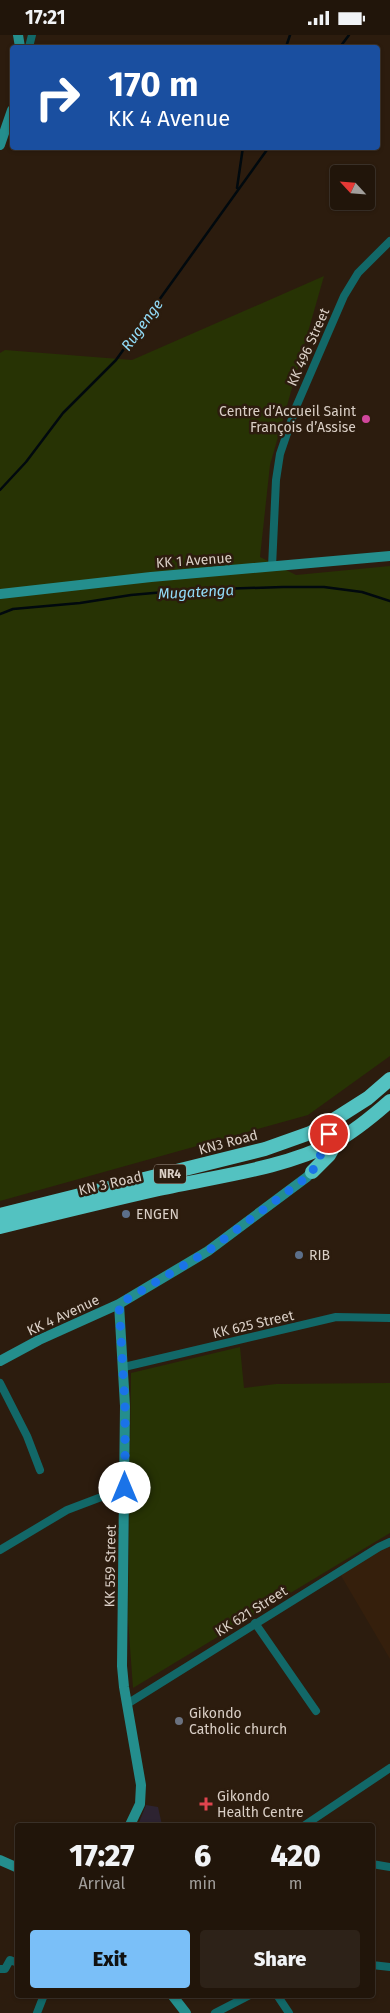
<!DOCTYPE html>
<meta charset="utf-8">
<style>
:root{--surface:#21150a;--page:#2d2218;--text:#f1f3f6;--muted:#a29f9c;--line:#3e342b;--accent:#7abff8}
body{margin:0;font-family:"Fira Sans",sans-serif;background:var(--page);color:var(--text);height:100vh;display:flex;flex-direction:column;font-size:19px;white-space:nowrap}
*{box-sizing:border-box;margin:0}
p{font-size:16px;color:var(--muted)}
.icon{flex:none;width:28px;height:28px;fill:none;stroke:currentColor;stroke-width:2;stroke-linecap:round;stroke-linejoin:round}
.map{position:relative;flex:1;overflow:hidden}
.sheet{position:absolute;left:15px;top:1788px;width:360px;height:175px;display:flex;flex-direction:column;background:var(--surface);border-radius:5px;box-shadow:0 1px 4px #0004,0 0 0 1px var(--line)}
.sheet>*{flex:none}
.top-card{position:absolute;left:10px;top:10px;width:370px;height:105px;border-radius:5px;box-shadow:0 1px 4px #0004,0 0 0 1px var(--line);background:#1a4fa0;color:#fff;overflow:hidden}
.needle{width:32px;rotate:296deg}
.controls{position:absolute;left:330px;top:130px;display:grid;gap:10px}
.controls a{display:grid;place-items:center;width:45px;height:45px;border-radius:5px;background:var(--surface);box-shadow:0 1px 4px #0004,0 0 0 1px var(--line);font-size:25px}
.pin{position:absolute;display:grid;place-items:center;width:42px;height:42px;color:#fff;margin:-21px;border:2px solid #fff;border-radius:50%;box-shadow:0 1px 5px #0007}
.me{position:absolute;width:55px;margin:-28px;rotate:0deg;stroke-linejoin:round;filter:drop-shadow(0 0 4px #0008)}
.turn{display:flex;align-items:center;gap:18px;height:105px;padding:0 15px;font-size:22px}
.turn .icon{width:65px;height:65px;stroke-width:2.5}
.turn b{display:block;font-size:35px;line-height:42px}
.eta{display:flex;justify-content:space-evenly;align-items:center;height:85px;text-align:center}
.eta b{font-size:30px;font-weight:800;line-height:35px}
.primary-button{display:flex;gap:10px;margin-top:auto;padding:10px 15px}
.primary-button a{flex:1;height:58px;border-radius:5px;background:var(--accent);color:#111;font-size:20px;font-weight:800;line-height:58px;text-align:center}
.primary-button a+a{background:var(--page);color:var(--text)}
.status{display:flex;justify-content:space-between;align-items:center;height:35px;padding:0 25px;background:var(--surface);direction:ltr}
.status svg{height:14px;fill:currentColor}
.map>svg:first-child{display:block}
.built{fill:#351f0c}
.medical{fill:#2d2331}
.green{fill:#273304}
.lines{fill:none;stroke-linecap:round;stroke-linejoin:round}
.stream{stroke:#01090e;stroke-width:2.5}
.street{stroke:#126868;stroke-width:8}
.secondary{stroke:#248e8d;stroke-width:10}
.highway{stroke:#53c2c1;stroke-width:14}
.route{stroke:#1a73e8;stroke-width:9;stroke-dasharray:0 16.2}
.hotel-dot{fill:#d1479c;stroke:#2c1c0e;stroke-width:2}
.service-dot{fill:#5c6f8a;stroke:#2c1c0e;stroke-width:2}
.worship-dot{fill:#6b7280;stroke:#2c1c0e;stroke-width:2}
.health-dot{fill:#e0444e;stroke:#2c1c0e;stroke-width:2}
.labels{text-anchor:middle;stroke-width:5;stroke-linejoin:round;paint-order:stroke}
.shield{fill:#2c1c0e;stroke:#a6998f;stroke-width:1}
.shield-label{font-size:12px;font-weight:bold;fill:#dacfc6}
.street-label{font-size:14px;fill:#dacfc6;stroke:#2c1c0e}
.poi-label{font-size:14px;fill:#dacfc6;stroke:#2c1c0e;text-anchor:start}
.water-label{font-size:15px;font-style:italic;fill:#92dbf7;stroke:#2c1c0e}
</style>
<div class="status"><b>17:21</b><svg viewBox="0 0 49 12"><path d="M0 12V9h3v3zM5 12V6h3v6zM10 12V3h3v9zM15 12V0h3v12zM26 1h20v11H26zM47 4h2v5h-2z"/></svg></div>
<div class="map">
<svg width="390" height="1978" viewBox="0 0 390 1978">
<rect width="100%" height="100%" fill="#2c1c0e"/>
<path class="built" d="M390,1509V1624L340,1539Z"/>
<path class="medical" d="M146,1770L158,1772L162,1790H138Z"/>
<path class="green" d="M324,241L270,430L260,522L296,540L390,531V1021L308,1080L0,1166V318L5,315L132,325Z
M240,1312L244,1353L276,1349L390,1348V1498L133,1653L128,1585L131,1338Z"/>
<g class="lines">
<path class="stream" d="M286,12L290,0
M340,12L349,0
M237,153L243,112
M0,455L26,427L63,378L116,325L269,112
M0,579L13,574L80,568L131,560L187,555L283,552H324L362,557L390,566"/>
<path class="street" d="M29,12L32,0
M272,532L276,445L280,419L296,372L344,261L358,238L390,206
M124,1332L336,1282L390,1283
M0,1348L27,1401L40,1435
M0,1515L67,1475L125,1453
M255,1588L316,1676
M127,1669L379,1512L390,1507
M305,1790L390,1733
M372,1829L390,1832
M372,1930L390,1932
M0,1934H5L10,1925L18,1928
M277,1960L289,1978
M37,1978L44,1960
M215,1978L250,1960"/>
<path class="secondary" d="M18,0L20,12
M0,110L12,75
M0,559L151,542L390,521
M321,1115L335,1084
M119,1269L125,1371L122,1631L124,1652L141,1750L140,1769L130,1790
M0,1326L39,1305L119,1269L208,1216L307,1142L315,1133
M0,1825L18,1833
M172,1960L186,1978"/>
<path class="highway" d="M312,1137L329,1120L337,1106
M0,1180L265,1114L310,1098L335,1084L368,1063L390,1044
M0,1192C53,1179 106,1166 159,1154C217,1141 282,1134 335,1107C355,1096 373,1081 390,1066"/>
</g>
<g class="lines">
<path class="route" d="M125,1453V1370L119,1269L208,1216L307,1142L316,1131L329,1099"/>
</g>
<circle class="hotel-dot" cx="366" cy="384" r="5"/>
<g class="service-dot">
<circle cx="126" cy="1179" r="5"/>
<circle cx="299" cy="1220" r="5"/>
</g>
<circle class="worship-dot" cx="179" cy="1686" r="5"/>
<path class="health-dot" d="M203.5 1761.5h5v5h5v5h-5v5h-5v-5h-5v-5h5z"/>
<g class="labels">
<rect class="shield" x="154" y="1129.5" width="32" height="19" rx="4"/>
<g class="shield-label">
<text x="170" y="1143">NR4</text>
</g>
<g class="street-label">
<text transform="translate(308 312) rotate(-66)" y="5">KK 496 Street</text>
<text transform="translate(194 525) rotate(-4)" y="5">KK 1 Avenue</text>
<text transform="translate(228 1107) rotate(-15)" y="5">KN3 Road</text>
<text transform="translate(110 1148) rotate(-13)" y="5">KN 3 Road</text>
<text transform="translate(63 1280) rotate(-25)" y="5">KK 4 Avenue</text>
<text transform="translate(253 1289) rotate(-13)" y="5">KK 625 Street</text>
<text transform="translate(110 1531) rotate(-89)" y="5">KK 559 Street</text>
<text transform="translate(251 1576) rotate(-32)" y="5">KK 621 Street</text>
</g>
<g class="poi-label">
<text x="356" y="381" text-anchor="end">Centre d’Accueil Saint<tspan x="356" dy="16">François d’Assise</tspan></text>
<text x="136" y="1184">ENGEN</text>
<text x="309" y="1225">RIB</text>
<text x="189" y="1683">Gikondo<tspan x="189" dy="16">Catholic church</tspan></text>
<text x="217" y="1766">Gikondo<tspan x="217" dy="16">Health Centre</tspan></text>
</g>
<g class="water-label">
<text transform="translate(142 290) rotate(-54)" y="5">Rugenge</text>
<text transform="translate(196 557) rotate(-3)" y="5">Mugatenga</text>
</g>
</g>
</svg>
<div class="controls">
<a><svg class="needle" viewBox="-14 -14 28 28"><path d="M0-13l5 13h-10z" fill="#e53935"/><path d="M0 13l5-13h-10z" fill="#a29f9c"/></svg></a>
</div>
<div class="pin" style="left:329px;top:1099px;background:#d93025"><svg class="icon" aria-label="arrive" viewBox="0 0 24 24"><path d="M6 21V4h12l-3 4 3 4H6"/></svg></div>
<svg class="me" style="left:125px;top:1453px" viewBox="-20 -20 40 40"><circle r="19" fill="#fff"/><path d="M0-13L10 11 0 6-10 11z" fill="#1a73e8"/></svg>
<div class="top-card">
<div class="turn"><svg class="icon" aria-label="right" viewBox="0 0 24 24"><path d="M7 20v-9h11M14 6l5 5-5 5"/></svg><div><b>170 m</b>KK 4 Avenue</div></div>
</div>
<section class="sheet">
<div class="eta">
<div><b>17:27</b><p>Arrival</p></div>
<div><b>6</b><p>min</p></div>
<div><b>420</b><p>m</p></div>
</div>
<div class="primary-button"><a>Exit</a><a>Share</a></div>
</section>
</div>
